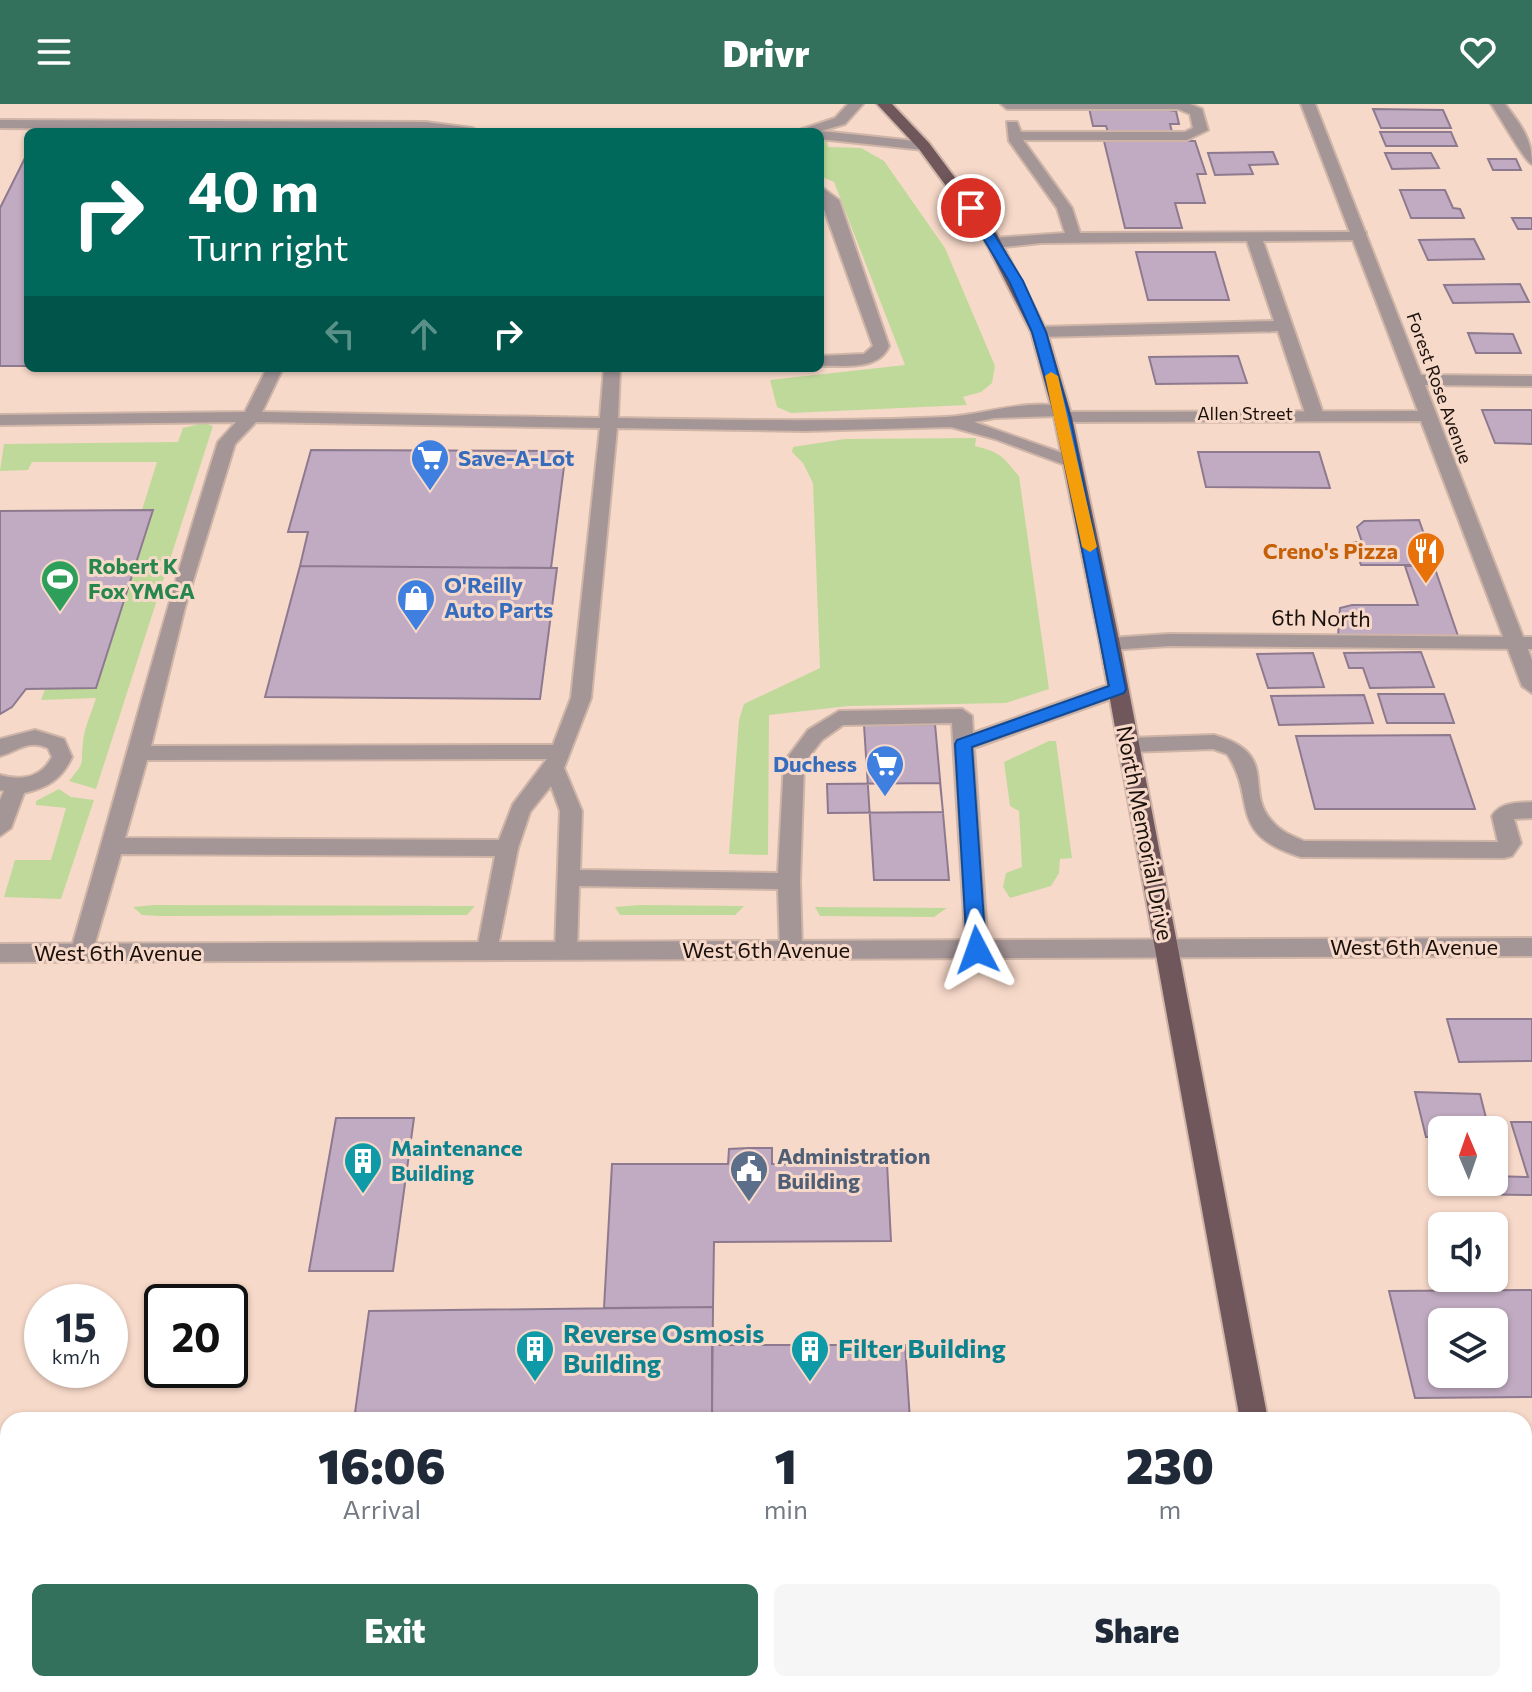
<!DOCTYPE html>
<style>
:root{--surface:#fff;--page:#f6f6f7;--text:#1f2937;--muted:#747a83;--accent:#34715d}
body{margin:0;font-family:Commissioner,sans-serif;background:var(--page);color:var(--text);height:100vh;display:flex;flex-direction:column;font-size:30px;white-space:nowrap}
*{box-sizing:border-box;margin:0}
p{font-size:26px;color:var(--muted)}
.icon{flex:none;width:44px;height:44px;fill:none;stroke:currentColor;stroke-width:2;stroke-linecap:round;stroke-linejoin:round}
.map{position:relative;flex:1;overflow:hidden}
.side{position:absolute;left:0px;top:1308px;width:1532px;height:280px;display:flex;flex-direction:column;background:var(--surface);border-radius:24px 24px 0 0;box-shadow:0 2px 6px #0004}
.side>*{flex:none}
.guide{position:absolute;left:24px;top:24px;width:800px;height:244px;border-radius:12px;box-shadow:0 2px 6px #0004;background:#00695c;color:#fff;overflow:hidden}
.needle{width:52px;rotate:358deg}
.controls{position:absolute;left:1428px;top:1012px;display:grid;gap:16px}
.controls a{display:grid;place-items:center;width:80px;height:80px;border-radius:12px;background:var(--surface);box-shadow:0 2px 6px #0004;font-size:40px}
.speed{position:absolute;left:24px;top:1180px;display:flex;gap:16px;font-size:40px;font-weight:700;text-align:center}
.speed>*{display:grid;place-content:center;width:104px;height:104px;border-radius:50%;background:var(--surface);box-shadow:0 2px 6px #0004;line-height:1}
.speed small{font-size:20px;font-weight:400}
.speed .limit{border:4px solid #111;border-radius:12px;background:#fff;color:#111}
.pin{position:absolute;display:grid;place-items:center;width:68px;height:68px;color:#fff;margin:-34px;border:4px solid #fff;border-radius:50%;box-shadow:0 2px 8px #0007}
.me{position:absolute;width:88px;margin:-44px;rotate:356deg;stroke-linejoin:round;filter:drop-shadow(0 0 6px #0008)}
.turn{display:flex;align-items:center;gap:28px;height:168px;padding:0 32px;font-size:36px}
.turn .icon{width:104px;height:104px;stroke-width:2.5}
.turn b{display:block;font-size:56px;line-height:68px}
.lanes{display:flex;align-items:center;height:76px;padding:0 32px;background:#0003;justify-content:center;gap:40px;direction:ltr}
.lanes .off{opacity:.35}
.eta{display:flex;justify-content:space-evenly;align-items:center;height:136px;text-align:center}
.eta b{font-size:48px;font-weight:800;line-height:56px}
.action{display:flex;gap:16px;margin-top:auto;padding:16px 32px}
.action a{flex:1;height:92px;border-radius:12px;background:var(--accent);color:#fff;font-size:32px;font-weight:800;line-height:92px;text-align:center}
.action a+a{background:var(--page);color:var(--text)}
header{display:flex;justify-content:space-between;align-items:center;height:104px;padding:0 32px;background:var(--accent);color:#fff;font-size:36px;font-weight:800}
.map>svg:first-child{display:block}
.green{fill:#bfd99a}
.building{fill:#c1abc2;stroke:#8e7a8f;stroke-width:2;fill-rule:evenodd}
.lines{fill:none;stroke-linecap:round;stroke-linejoin:round}
.service-casing{stroke:#cfb5a7;stroke-width:4}
.minor-casing{stroke:#cfb5a7;stroke-width:4}
.tertiary-casing{stroke:#cfb5a7;stroke-width:4}
.primary-casing{stroke:#cfb5a7;stroke-width:4}
.service{fill:#a49597;fill-rule:evenodd}
.minor{fill:#a49597;fill-rule:evenodd}
.tertiary{fill:#a49597;fill-rule:evenodd}
.primary{fill:#70575c;fill-rule:evenodd}
.route{fill:#1a73e8;stroke:#114b97;stroke-width:2}
.slow{fill:#f59e0b}
.labels{text-anchor:middle;stroke-width:6;stroke-linejoin:round;paint-order:stroke}
.far-street-label{font-size:18px;fill:#1b110c;stroke:#f7d9c9}
.shop-label{font-size:22px;font-weight:bold;fill:#366cbe;stroke:#f7d9c9;text-anchor:start}
.food-label{font-size:22px;font-weight:bold;fill:#c56008;stroke:#f7d9c9;text-anchor:end}
.leisure-label{font-size:22px;font-weight:bold;fill:#27864d;stroke:#f7d9c9;text-anchor:start}
.street-label{font-size:22px;fill:#1b110c;stroke:#f7d9c9}
.culture-label{font-size:22px;font-weight:bold;fill:#0d838f;stroke:#f7d9c9;text-anchor:start}
.service-label{font-size:22px;font-weight:bold;fill:#4e5e75;stroke:#f7d9c9;text-anchor:start}
.near-culture-label{font-size:26px;font-weight:bold;fill:#0d838f;stroke:#f7d9c9;text-anchor:start}
</style>
<header><svg class="icon" aria-label="menu" viewBox="0 0 24 24"><path d="M4 6h16M4 12h16M4 18h16"/></svg>Drivr<svg class="icon" aria-label="heart" viewBox="0 0 24 24"><path d="M12 20l-8-8c-3-5 5-10 8-4 3-6 11-1 8 4z"/></svg></header>
<div class="map">
<svg width="1532" height="1588" viewBox="0 0 1532 1588">
<rect width="100%" height="100%" fill="#f7d9c9"/>
<path class="green" d="M820,38H827L828,43L861,44L884,57L945,144L995,262L992,279L981,288L963,293L967,301L791,309L777,303L770,276L905,261L834,78L820,72Z
M204,319L213,322L96,685L69,677C87,655 80,662 83,638C84,624 92,608 96,594L41,596L45,585L96,584L153,407L142,406L157,358H32L28,366L0,367L4,340L178,338L183,324Z
M976,334L975,342C1003,349 1002,353 1019,372L1049,585L1006,599L849,602L769,611L768,751L729,750L739,616L744,600L820,564L813,379L803,359L792,348L793,343L845,335Z
M1049,637H1056L1072,754L1060,755L1059,769L1051,782L1010,794L1003,783L1006,769L1022,763L1019,707L1010,702L1004,658Z
M59,685L71,693L94,696L61,795L4,793L15,756H51L66,704L36,701V697Z
M154,801L475,802L467,811L159,812L142,811L133,803Z
M640,801L744,802L735,811H620L615,803Z
M815,803L947,804L934,813L820,812Z"/>
<path class="building" d="M1145,3L1176,7L1179,20H1170L1172,28H1108L1106,22H1093L1089,4Z
M1373,5L1443,6L1451,24H1381Z
M40,24L296,25L295,28H38Z
M1380,28H1451L1457,42H1386Z
M1104,37H1195L1206,70H1197L1205,99H1175L1182,124H1125Z
M28,48V262H0V104Z
M1273,48L1278,60L1249,61L1253,70L1215,71L1208,49Z
M1385,49H1431L1439,64L1392,65Z
M1488,55H1516L1521,66H1493Z
M1400,86H1445L1453,104L1460,105L1464,114H1411Z
M1512,114H1532V125H1518Z
M1474,135L1484,155L1428,156L1419,136Z
M1136,148H1215L1229,196H1148Z
M1520,180L1529,198L1453,199L1444,181Z
M1468,229L1513,230L1521,249H1476Z
M1238,252L1247,279L1156,280L1149,253Z
M1482,306H1532V340L1495,339Z
M311,346L566,347L551,464L300,462L308,428H288Z
M1198,348H1319L1330,384L1206,383Z
M153,406L96,584L26,585L12,603L0,610V407Z
M1419,416L1435,461H1361L1353,438H1362L1357,423L1364,417Z
M300,462L557,464L540,595L265,593Z
M1405,462H1434L1458,532H1338L1340,504L1352,501H1418Z
M1421,548L1434,583L1370,584L1363,564H1349L1344,549Z
M1313,549L1324,583L1268,584L1257,550Z
M1378,590H1444L1454,619H1387Z
M1364,591L1373,619L1279,621L1271,592Z
M935,620L949,776H874L864,621Z
M1450,631L1475,705H1315L1296,632Z
M940,679L943,708L828,709L827,680Z
M1447,915H1532V957L1459,958Z
M1415,988L1480,990L1489,1026H1442V1033H1426Z
M336,1014H414L393,1167H309Z
M1511,1018H1532V1091L1465,1090L1462,1078H1494V1072L1528,1073Z
M749,1044H772V1060L887,1059L891,1137L714,1138L713,1203L604,1204L612,1060H728L729,1045Z
M1532,1186V1293L1415,1294L1389,1187ZM1442,1218H1494V1270H1442Z
M713,1203L712,1316H354L369,1207Z
M712,1241H905L910,1316H712Z
M1524,1414H1532V1542H1524Z
M0,1502H8V1580H30L28,1588H0Z
M30,1580H116L115,1588H28Z"/>
<g class="lines">
<defs>
<path id="service" d="M848,0H863L845,20L821,27L924,38L931,42L924,46L820,35V28H794L835,14Z
M1190,0L1202,5L1208,26L1187,36H1023L1072,104L1080,129L1366,128V134L1361,136L1263,137L1323,309L1320,313H1308L1305,309L1278,227L1039,233L1031,228L1039,223L1274,217L1247,137L1041,139L994,144L986,139L994,134L1065,129L1057,104L1009,37L1007,18H1017L1021,28H1185L1193,24L1190,10L1178,5H1007L1001,0Z
M1491,0H1505C1520,20 1532,34 1532,60C1525,58 1499,11 1491,0Z
M0,16L426,18L472,24L479,28L0,24Z
M820,82L839,96L889,242C879,267 843,261 820,262V252L864,250L873,242L820,94Z
M267,264H283L262,308L600,314L604,264H620L618,314C727,316 837,318 946,313C985,311 1027,294 1067,303V311L1061,312L995,314L974,318L1079,355L1082,359L1073,364L995,335L951,323L804,327L617,324L591,594L564,664L582,707L580,766L778,769L784,658L808,626L839,607L962,605L972,612L973,629L1111,580H1125L1128,585L1125,590L974,644L988,846L985,852H969L966,846L952,619L843,621L822,636L804,659L800,777L802,846L799,852H783L780,846L778,785L579,782L577,846L574,852H558L555,846L560,707L551,682L530,708L518,744L496,852H480L477,846L495,752L121,750L92,849L89,855H73L70,849C120,679 164,507 218,338L236,318L0,321V311L245,308ZM256,318L600,324L571,594L553,641L151,642L185,503L235,340ZM547,655L513,700L499,736L125,734L147,656Z
M1169,530L1532,533V545L1169,542L1110,546L1100,540L1110,534Z
M35,626L64,635L72,653C62,675 47,684 24,689L11,724L0,732V696L4,687L0,686V671C21,677 41,674 52,653L48,644C28,635 18,647 0,652V635Z
M1214,631C1281,650 1243,686 1272,717C1280,727 1292,732 1304,737L1498,738L1492,712C1501,698 1517,699 1532,698V714L1514,715L1521,739L1512,752L1504,754L1301,753C1225,730 1258,696 1227,650L1213,645L1129,648L1119,641L1129,634Z
M1524,1372L1532,1373V1399L1524,1398Z"/>
<path id="minor" d="M1301,0H1315L1421,271L1532,272V282L1425,281L1532,556V589L1522,582L1421,317L1063,318L1054,313L1063,308L1418,307Z"/>
<path id="tertiary" d="M1532,834V852L0,858V840Z"/>
<path id="primary" d="M877,0H892L929,39L997,130L1047,228L1072,313L1120,540L1268,1316H1240L1100,540L1054,313L1031,228L982,131L919,45Z
M1288,1580H1318L1320,1588H1290Z"/>
</defs>
<use href="#service" class="service-casing"/>
<use href="#minor" class="minor-casing"/>
<use href="#tertiary" class="tertiary-casing"/>
<use href="#primary" class="primary-casing"/>
<use href="#service" class="service"/>
<use href="#minor" class="minor"/>
<use href="#tertiary" class="tertiary"/>
<use href="#primary" class="primary"/>
</g>
<path class="route" d="M971,100L978,104L1023,177L1046,228L1070,313L1126,585L1124,589L972,643L986,846L977,853L967,846L955,640L957,636L1109,582L1056,313L1032,228L1009,177L965,104Z"/>
<path class="slow" d="M1051,268L1058,272L1097,443L1090,448L1082,443L1045,272Z"/>
<defs>
<symbol id="supermarket-pin" viewBox="-11 -11 22 30"><path d="M0 17L-7.5 6A9.5 9.5 0 1 1 7.5 6Z" fill="#3f7fe0" stroke="#f7d9c9"/><path d="M-6-5.5h2.5l.6 2H6L4.5 2H-2.5L-4.4-4H-6ZM-1.5 3.2a1.3 1.3 0 1 0 .1 0ZM3 3.2a1.3 1.3 0 1 0 .1 0Z" fill="#fff"/></symbol>
<symbol id="restaurant-pin" viewBox="-11 -11 22 30"><path d="M0 17L-7.5 6A9.5 9.5 0 1 1 7.5 6Z" fill="#e8710a" stroke="#f7d9c9"/><path d="M-5-6h1v4h1v-4h1v4h1v-4h1v5L-1.5 .5V6h-2V.5L-5-1ZM5-6V6H3V1.5H1.5Q1.5-4 5-6Z" fill="#fff"/></symbol>
<symbol id="stadium-pin" viewBox="-11 -11 22 30"><path d="M0 17L-7.5 6A9.5 9.5 0 1 1 7.5 6Z" fill="#2e9e5b" stroke="#f7d9c9"/><path d="M0-5a6.5 5 0 1 0 0 10a6.5 5 0 1 0 0-10ZM-3.5-1.8h7v3.6h-7Z" fill="#fff"/></symbol>
<symbol id="shop-pin" viewBox="-11 -11 22 30"><path d="M0 17L-7.5 6A9.5 9.5 0 1 1 7.5 6Z" fill="#3f7fe0" stroke="#f7d9c9"/><path d="M-5-2.5h2.3a2.7 3.5 0 0 1 5.4 0H5L5.5 6h-11ZM-1.5-2.5h3a1.5 2.3 0 0 0-3 0Z" fill="#fff"/></symbol>
<symbol id="building-pin" viewBox="-11 -11 22 30"><path d="M0 17L-7.5 6A9.5 9.5 0 1 1 7.5 6Z" fill="#0f9aa8" stroke="#f7d9c9"/><path d="M-4-6H4V6H1V3H-1V6H-4ZM-2.5-4.3h1.7v1.8h-1.7ZM.8-4.3h1.7v1.8H.8ZM-2.5-1h1.7V.8h-1.7ZM.8-1h1.7V.8H.8Z" fill="#fff"/></symbol>
<symbol id="civic-pin" viewBox="-11 -11 22 30"><path d="M0 17L-7.5 6A9.5 9.5 0 1 1 7.5 6Z" fill="#5c6f8a" stroke="#f7d9c9"/><path d="M-.6-6.5H3V-4.5H.6V-3L4-1V1h2V6H-6V1h2V-1L-.6-3ZM-1.2 2.5V6h2.4V2.5Z" fill="#fff"/></symbol>
</defs>
<g fill-rule="evenodd">
<use href="#supermarket-pin" x="408" y="332" width="44" height="60"/>
<use href="#restaurant-pin" x="1404" y="425" width="44" height="60"/>
<use href="#stadium-pin" x="38" y="453" width="44" height="60"/>
<use href="#shop-pin" x="394" y="472" width="44" height="60"/>
<use href="#supermarket-pin" x="863" y="638" width="44" height="60"/>
<use href="#building-pin" x="341" y="1035" width="44" height="60"/>
<use href="#civic-pin" x="727" y="1043" width="44" height="60"/>
<use href="#building-pin" x="513" y="1223" width="44" height="60"/>
<use href="#building-pin" x="788" y="1223" width="44" height="60"/>
</g>
<g class="labels">
<g class="far-street-label">
<text transform="translate(1439 284) rotate(70)" y="6">Forest Rose Avenue</text>
<text x="1245" y="316">Allen Street</text>
</g>
<g class="shop-label">
<text x="458" y="362">Save-A-Lot</text>
<text x="444" y="489">O'Reilly<tspan x="444" dy="25">Auto Parts</tspan></text>
<text x="857" y="668" text-anchor="end">Duchess</text>
</g>
<g class="food-label">
<text x="1398" y="455">Creno's Pizza</text>
</g>
<g class="leisure-label">
<text x="88" y="470">Robert K<tspan x="88" dy="25">Fox YMCA</tspan></text>
</g>
<g class="street-label">
<text transform="translate(1321 514) rotate(1)" y="8">6th North</text>
<text transform="translate(1145 729) rotate(79)" y="8">North Memorial Drive</text>
<text x="1414" y="851">West 6th Avenue</text>
<text x="766" y="854">West 6th Avenue</text>
<text x="118" y="857">West 6th Avenue</text>
</g>
<g class="culture-label">
<text x="391" y="1052">Maintenance<tspan x="391" dy="25">Building</tspan></text>
</g>
<g class="service-label">
<text x="777" y="1060">Administration<tspan x="777" dy="25">Building</tspan></text>
</g>
<g class="near-culture-label">
<text x="563" y="1239">Reverse Osmosis<tspan x="563" dy="30">Building</tspan></text>
<text x="838" y="1254">Filter Building</text>
</g>
</g>
</svg>
<div class="controls">
<a><svg class="needle" viewBox="-14 -14 28 28"><path d="M0-13l5 13h-10z" fill="#e53935"/><path d="M0 13l5-13h-10z" fill="#747a83"/></svg></a>
<a><svg class="icon" aria-label="sound" viewBox="0 0 24 24"><path d="M4 9h4l5-4v14l-5-4H4zM17 9q2 3 0 6"/></svg></a>
<a><svg class="icon" aria-label="layers" viewBox="0 0 24 24"><path d="M12 4l9 5-9 5-9-5zM3 14l9 5 9-5"/></svg></a>
</div>
<div class="speed"><div>15<small>km/h</small></div><div class="limit">20</div></div>
<div class="pin" style="left:971px;top:104px;background:#d93025"><svg class="icon" aria-label="arrive" viewBox="0 0 24 24"><path d="M6 21V4h12l-3 4 3 4H6"/></svg></div>
<svg class="me" style="left:977px;top:846px" viewBox="-20 -20 40 40"><path d="M0-17L14 15 0 8-14 15z" fill="#1a73e8" stroke="#fff" stroke-width="4"/></svg>
<div class="guide">
<div class="turn"><svg class="icon" aria-label="right" viewBox="0 0 24 24"><path d="M7 20v-9h11M14 6l5 5-5 5"/></svg><div><b>40 m</b>Turn right</div></div>
<div class="lanes"><svg class="icon off" aria-label="left" viewBox="0 0 24 24"><path d="M17 20v-9H6M10 6l-5 5 5 5"/></svg><svg class="icon off" aria-label="ahead" viewBox="0 0 24 24"><path d="M12 20V5M6 11l6-6 6 6"/></svg><svg class="icon" aria-label="right" viewBox="0 0 24 24"><path d="M7 20v-9h11M14 6l5 5-5 5"/></svg></div>
</div>
<section class="side">
<div class="eta">
<div><b>16:06</b><p>Arrival</p></div>
<div><b>1</b><p>min</p></div>
<div><b>230</b><p>m</p></div>
</div>
<div class="action"><a>Exit</a><a>Share</a></div>
</section>
</div>
